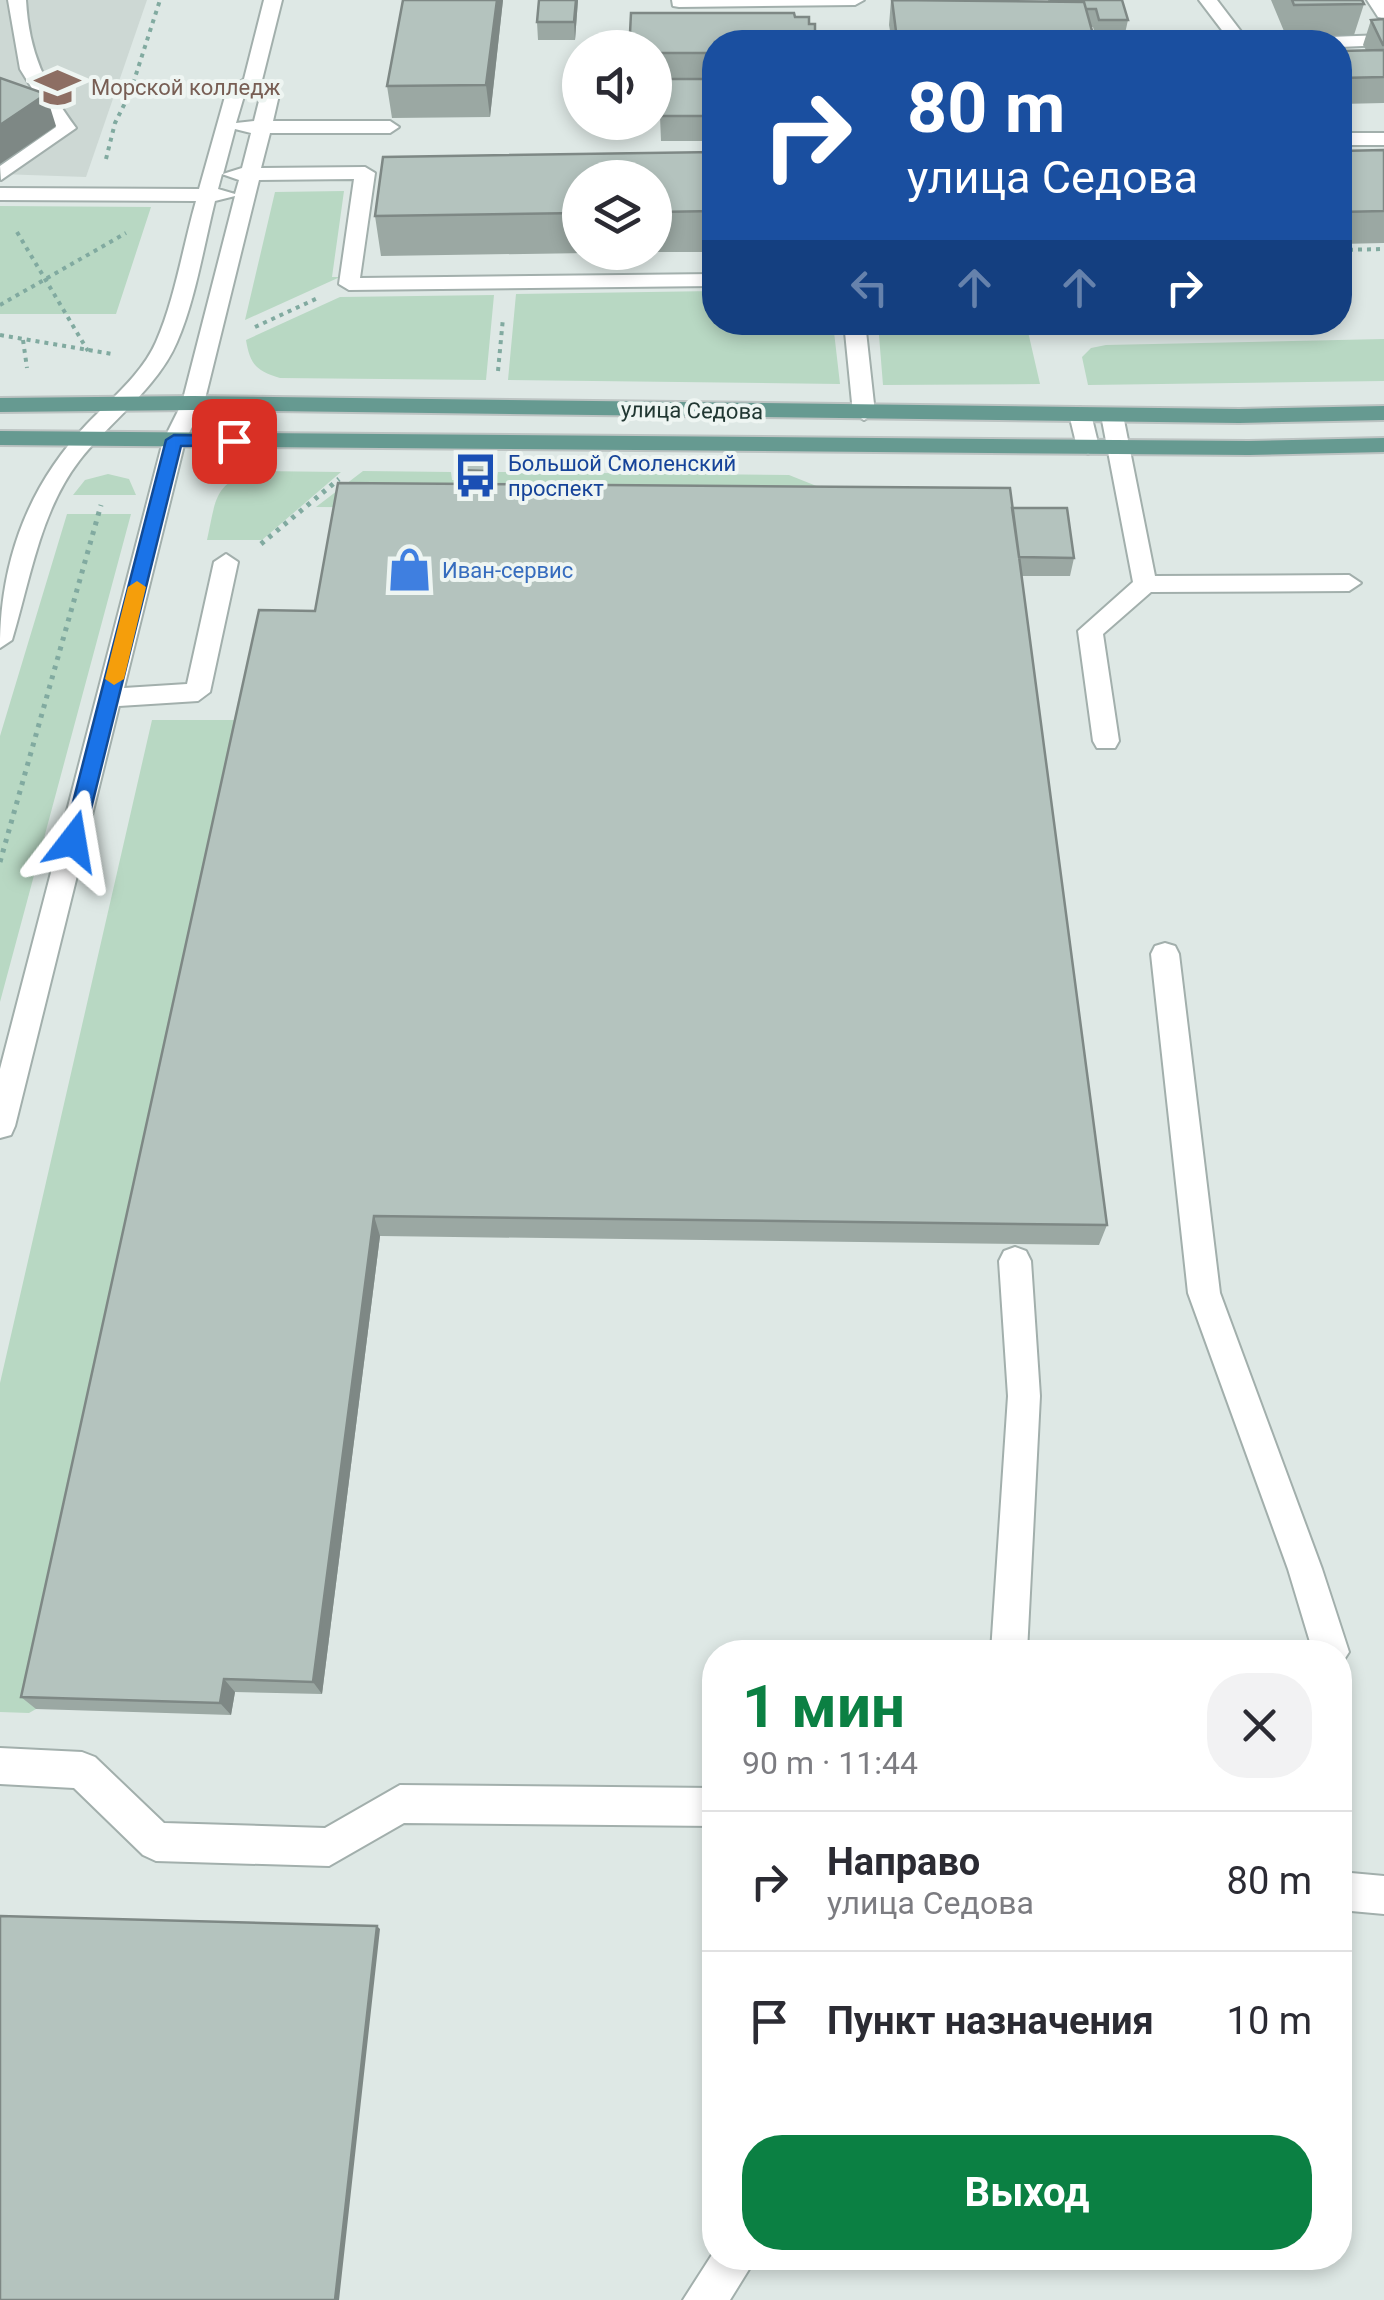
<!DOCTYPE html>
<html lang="ru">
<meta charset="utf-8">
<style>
:root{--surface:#fff;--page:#f2f2f3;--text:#2b2b33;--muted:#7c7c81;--line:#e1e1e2;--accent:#0b8043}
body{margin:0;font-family:Roboto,sans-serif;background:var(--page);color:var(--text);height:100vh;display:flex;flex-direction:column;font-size:38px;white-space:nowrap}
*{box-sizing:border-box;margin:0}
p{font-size:32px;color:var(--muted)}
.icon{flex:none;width:55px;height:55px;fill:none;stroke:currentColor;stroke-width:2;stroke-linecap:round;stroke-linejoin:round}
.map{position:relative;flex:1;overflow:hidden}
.side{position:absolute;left:702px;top:1640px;width:650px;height:630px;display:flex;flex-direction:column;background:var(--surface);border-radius:40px;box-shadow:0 5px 15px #0003}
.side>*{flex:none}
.guide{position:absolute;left:702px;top:30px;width:650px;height:305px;border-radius:40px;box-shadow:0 5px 15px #0003;background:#1a4fa0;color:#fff;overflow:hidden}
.controls{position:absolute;left:562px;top:30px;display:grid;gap:20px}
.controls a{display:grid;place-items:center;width:110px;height:110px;border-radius:50%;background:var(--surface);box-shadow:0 5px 15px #0003;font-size:50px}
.pin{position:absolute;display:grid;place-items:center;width:85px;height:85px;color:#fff;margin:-42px;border-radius:20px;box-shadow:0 5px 15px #0006}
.me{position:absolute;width:110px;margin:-55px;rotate:14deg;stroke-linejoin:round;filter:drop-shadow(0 0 8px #0008)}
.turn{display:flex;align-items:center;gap:35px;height:210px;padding:0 40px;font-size:45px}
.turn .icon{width:130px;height:130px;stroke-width:2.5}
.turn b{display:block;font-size:70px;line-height:85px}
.lanes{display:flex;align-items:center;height:95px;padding:0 40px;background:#0003;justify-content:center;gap:50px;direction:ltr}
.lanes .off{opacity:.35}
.round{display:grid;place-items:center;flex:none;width:105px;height:105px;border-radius:40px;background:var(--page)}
.summary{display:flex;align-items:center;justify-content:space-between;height:170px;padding:0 40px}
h1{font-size:60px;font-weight:700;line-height:75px;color:var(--accent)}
.primary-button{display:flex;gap:20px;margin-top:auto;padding:20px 40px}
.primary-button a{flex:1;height:115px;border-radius:40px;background:var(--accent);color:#fff;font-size:40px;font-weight:700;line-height:115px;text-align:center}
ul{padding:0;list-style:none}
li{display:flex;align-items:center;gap:30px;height:140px;padding:0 40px;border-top:2px solid var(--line)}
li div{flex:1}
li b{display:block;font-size:38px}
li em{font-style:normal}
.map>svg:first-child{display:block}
.built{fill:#cdd8d4}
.green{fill:#b8d8c3}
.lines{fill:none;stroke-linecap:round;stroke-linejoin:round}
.minor-casing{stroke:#a2afac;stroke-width:4}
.major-casing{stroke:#bcc3c2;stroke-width:4}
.path-far1{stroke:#81aaa0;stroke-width:4;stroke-dasharray:4 5;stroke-linecap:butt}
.path{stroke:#81aaa0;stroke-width:5;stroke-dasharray:4 6;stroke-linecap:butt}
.minor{fill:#fff;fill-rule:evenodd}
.major{fill:#669a91;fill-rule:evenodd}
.wall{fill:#9ba8a3}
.shaded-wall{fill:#7e8885}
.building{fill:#b4c3be;stroke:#7e8885;stroke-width:2.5}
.route{fill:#1a73e8;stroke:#114b97;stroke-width:2.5}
.slow{fill:#f59e0b}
.labels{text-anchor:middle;stroke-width:8;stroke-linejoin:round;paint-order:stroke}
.far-education-label{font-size:22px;fill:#785e54;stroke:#eef5f2;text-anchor:start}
.far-street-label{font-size:22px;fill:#213732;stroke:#eef5f2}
.far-transit-label{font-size:22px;fill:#164399;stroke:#eef5f2;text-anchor:start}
.far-shop-label{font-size:22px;fill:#366cbe;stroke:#eef5f2;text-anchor:start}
</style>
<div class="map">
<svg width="1384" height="2300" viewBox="0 0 1384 2300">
<rect width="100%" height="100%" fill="#dee8e5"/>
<path class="built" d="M0,0H147L86,177L0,174Z"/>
<path class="green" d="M344,191L332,277H340L245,320L275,192Z
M0,206L151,207L116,314H0Z
M715,291V322L833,323L840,384L508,380L516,294Z
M494,295L486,380L280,378C256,371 250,364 246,340L340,297Z
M878,323H1026L1040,384L883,385Z
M1384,339V381L1088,385L1082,357L1091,348L1106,345Z
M257,471L341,472L262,540H207C216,500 213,482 257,471Z
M363,471L451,472L452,480H496L498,472L789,475L834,493L852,510L316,507Z
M108,474L129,479L136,495H73L85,480Z
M67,514H131L0,1002V736Z
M152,720H248L36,1709L29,1713L0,1712V1383Z"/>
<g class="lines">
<defs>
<path id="minor" d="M8,0H26C29,53 45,86 76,128L1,180L0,166L56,127L20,69Z
M264,0H282L262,80L279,95L273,121H390L399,127L390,133H270L261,168L365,167L375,173L360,278L715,274V286L349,290L339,284L354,179L259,180L204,403L185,441L124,688L187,684L214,562L226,554L238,562L210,692L198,701L119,706L15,1126L11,1135L0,1138V1069L163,441L182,403L235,196L215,201C204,245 195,301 177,342C157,389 110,421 79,461C40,512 30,580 12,640L0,648C0,563 27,487 87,424C110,400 142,374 156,342C175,299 183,246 196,201L0,200V188L199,189L226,93L244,79ZM252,90L260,97L254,121L236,123L244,96ZM235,129L251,133L242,168L223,174ZM222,174L239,180L235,194L218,189Z
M672,0H864L855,5L679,7L673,6Z
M1199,0H1217L1249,42H1231Z
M1367,0H1384V18L1378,17Z
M1384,35V45L1340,47V42H1320L1329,37Z
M1340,133H1384V145H1340Z
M844,322H865L875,413L864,420L853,413Z
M1080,407L1091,414L1099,447L1088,454L1077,447L1069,414Z
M1112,408L1123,415L1155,576L1349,575L1361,583L1349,591L1151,592L1103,634L1119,741L1115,748H1097L1093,741L1078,631L1133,582L1101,415Z
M1165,943L1175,946L1179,954L1220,1293L1322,1569L1349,1652L1340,1666V1652H1313L1288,1569L1188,1293L1151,954L1155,946Z
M1015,1247L1026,1251L1031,1261L1040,1396L1027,1652H991L1008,1396L999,1261L1004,1251Z
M0,1748L82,1752L95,1757L164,1823L325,1828L400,1785L715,1788V1826L404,1823L329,1866L156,1861L143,1855L74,1788L0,1784Z
M1340,1872L1384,1876V1914L1340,1910Z
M715,2250V2258H756L730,2300H683Z"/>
<path id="major" d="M193,396L1239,409L1384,406V420L1239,423L193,410L0,412V398Z
M0,431L1249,441L1384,438V452L1249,455L0,445Z"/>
</defs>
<use href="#minor" class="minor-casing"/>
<use href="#major" class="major-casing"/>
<path class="path-far1" d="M106,159L115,123L130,93L160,0
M17,232L88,351
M1340,250L1384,249
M0,305L126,233
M1032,322L1060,329
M255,327L320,297
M0,335L112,354
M23,340L27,368
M498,371L503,318"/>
<path class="path" d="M261,544L339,479
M0,862L101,505"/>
<use href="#minor" class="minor"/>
<use href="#major" class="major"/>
</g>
<path class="wall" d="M503,0L490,117L392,118L387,86Z
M578,0L575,40H538L537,22Z
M891,0L1048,1V0H1122L1128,20L1124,38H1096L1093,27H1091L1094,38L1093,42H892L889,25Z
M1271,0H1362L1364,4L1354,35L1286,36Z
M795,17L809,24L815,35V42H715V79H655V48L630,33Z
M1384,19V103L1340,104V51L1366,50L1363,45L1371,20Z
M715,79V141H661L660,116Z
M1384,150V243L1340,244V151Z
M715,152V252H655V178H580V252H653L381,256L375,216Z
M489,463L488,480H459L458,470Z
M1012,508L1074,558L1070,576H1021L1107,1225L1099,1245L380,1236L322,1694L235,1692L231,1715L36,1709L21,1697L315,611Z"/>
<path class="shaded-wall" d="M497,0H503L490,117L486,85Z
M576,0H578L575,40L574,22Z
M46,94L56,126L0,164V125Z
M374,1216L380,1236L322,1694L313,1682Z
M224,1679L235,1692L231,1715L220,1703Z
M377,1926L380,1929L339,2300H335Z"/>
<path class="building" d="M403,0H497L486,85L387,86Z
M539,0H576L574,22H537Z
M892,0L1084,2L1094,38L897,39Z
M1051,0H1122L1128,20H1099L1096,9H1086L1084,2L1051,1Z
M1292,0H1362L1364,4L1294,5Z
M631,13H794L795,17H809V24H815V35H801V42H715V53H655V48H622V33H630Z
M1384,19V45H1383L1371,20Z
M1384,50V77L1340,78V51Z
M0,78L46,94L0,125Z
M662,79H715V116H660Z
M1384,150V211L1340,212V151Z
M715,152V211L655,212V178H580V213L375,216L383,157Z
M460,462L489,463L487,471L458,470Z
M338,483L1010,488L1107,1225L374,1216L313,1682L224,1679L220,1703L21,1697L259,610L315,611Z
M1012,508H1067L1074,558L1019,557Z
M0,1916L377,1926L335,2300H0Z"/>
<path class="route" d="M234,436L239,438V445L181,446L83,841L80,846H66L63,841L166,440L174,435Z"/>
<path class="slow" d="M137,581L146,587L124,679L114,685L105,679L128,587Z"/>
<defs>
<symbol id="university-bare" viewBox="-9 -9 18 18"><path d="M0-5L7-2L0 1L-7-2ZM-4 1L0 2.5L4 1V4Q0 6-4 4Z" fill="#8d6e63" stroke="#eef5f2" stroke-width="2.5" paint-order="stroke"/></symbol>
<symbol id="bus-bare" viewBox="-9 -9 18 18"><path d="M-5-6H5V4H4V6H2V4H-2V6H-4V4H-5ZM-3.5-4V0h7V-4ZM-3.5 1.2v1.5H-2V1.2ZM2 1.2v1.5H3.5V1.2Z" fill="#1a4fb4" stroke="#eef5f2" stroke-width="2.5" paint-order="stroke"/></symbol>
<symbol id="shop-bare" viewBox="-9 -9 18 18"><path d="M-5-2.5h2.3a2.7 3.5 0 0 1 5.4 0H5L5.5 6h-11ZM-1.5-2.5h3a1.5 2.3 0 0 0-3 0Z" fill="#3f7fe0" stroke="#eef5f2" stroke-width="2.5" paint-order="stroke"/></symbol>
</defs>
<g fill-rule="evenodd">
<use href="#university-bare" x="26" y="56" width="63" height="63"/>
<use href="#bus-bare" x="444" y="444" width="63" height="63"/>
<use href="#shop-bare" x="378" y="538" width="63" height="63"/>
</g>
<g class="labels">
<g class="far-education-label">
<text x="91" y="95">Морской колледж</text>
</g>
<g class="far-street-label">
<text transform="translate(692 410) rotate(1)" y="8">улица Седова</text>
</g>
<g class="far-transit-label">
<text x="508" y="471">Большой Смоленский<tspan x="508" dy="25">проспект</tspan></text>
</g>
<g class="far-shop-label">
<text x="442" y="578">Иван-сервис</text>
</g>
</g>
</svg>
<div class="controls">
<a><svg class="icon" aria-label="sound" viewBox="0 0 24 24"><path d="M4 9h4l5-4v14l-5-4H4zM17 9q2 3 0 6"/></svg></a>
<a><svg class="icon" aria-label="layers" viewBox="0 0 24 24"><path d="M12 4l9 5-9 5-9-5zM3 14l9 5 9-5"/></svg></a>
</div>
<div class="pin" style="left:234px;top:441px;background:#d93025"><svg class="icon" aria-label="arrive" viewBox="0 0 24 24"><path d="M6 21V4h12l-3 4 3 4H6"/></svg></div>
<svg class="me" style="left:73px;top:841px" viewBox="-20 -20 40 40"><path d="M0-17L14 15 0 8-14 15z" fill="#1a73e8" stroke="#fff" stroke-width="4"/></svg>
<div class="guide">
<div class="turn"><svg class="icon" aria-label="right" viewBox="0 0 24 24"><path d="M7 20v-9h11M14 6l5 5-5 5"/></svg><div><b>80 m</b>улица Седова</div></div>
<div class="lanes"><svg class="icon off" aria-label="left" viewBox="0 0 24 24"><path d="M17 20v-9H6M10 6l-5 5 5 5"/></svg><svg class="icon off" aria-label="ahead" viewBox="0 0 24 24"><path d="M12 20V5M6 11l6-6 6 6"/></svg><svg class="icon off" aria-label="ahead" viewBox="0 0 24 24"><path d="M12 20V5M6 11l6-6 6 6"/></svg><svg class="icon" aria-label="right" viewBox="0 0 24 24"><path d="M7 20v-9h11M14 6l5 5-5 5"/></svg></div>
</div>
<section class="side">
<div class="summary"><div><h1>1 мин</h1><p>90 m · 11:44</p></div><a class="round"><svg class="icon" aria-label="close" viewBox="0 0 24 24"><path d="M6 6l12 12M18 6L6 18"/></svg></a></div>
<ul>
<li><svg class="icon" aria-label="right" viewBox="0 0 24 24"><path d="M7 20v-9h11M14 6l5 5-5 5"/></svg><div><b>Направо</b><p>улица Седова</p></div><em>80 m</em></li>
<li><svg class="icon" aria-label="arrive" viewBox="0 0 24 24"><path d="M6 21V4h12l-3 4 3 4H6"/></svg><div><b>Пункт назначения</b></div><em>10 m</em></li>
</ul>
<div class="primary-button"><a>Выход</a></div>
</section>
</div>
